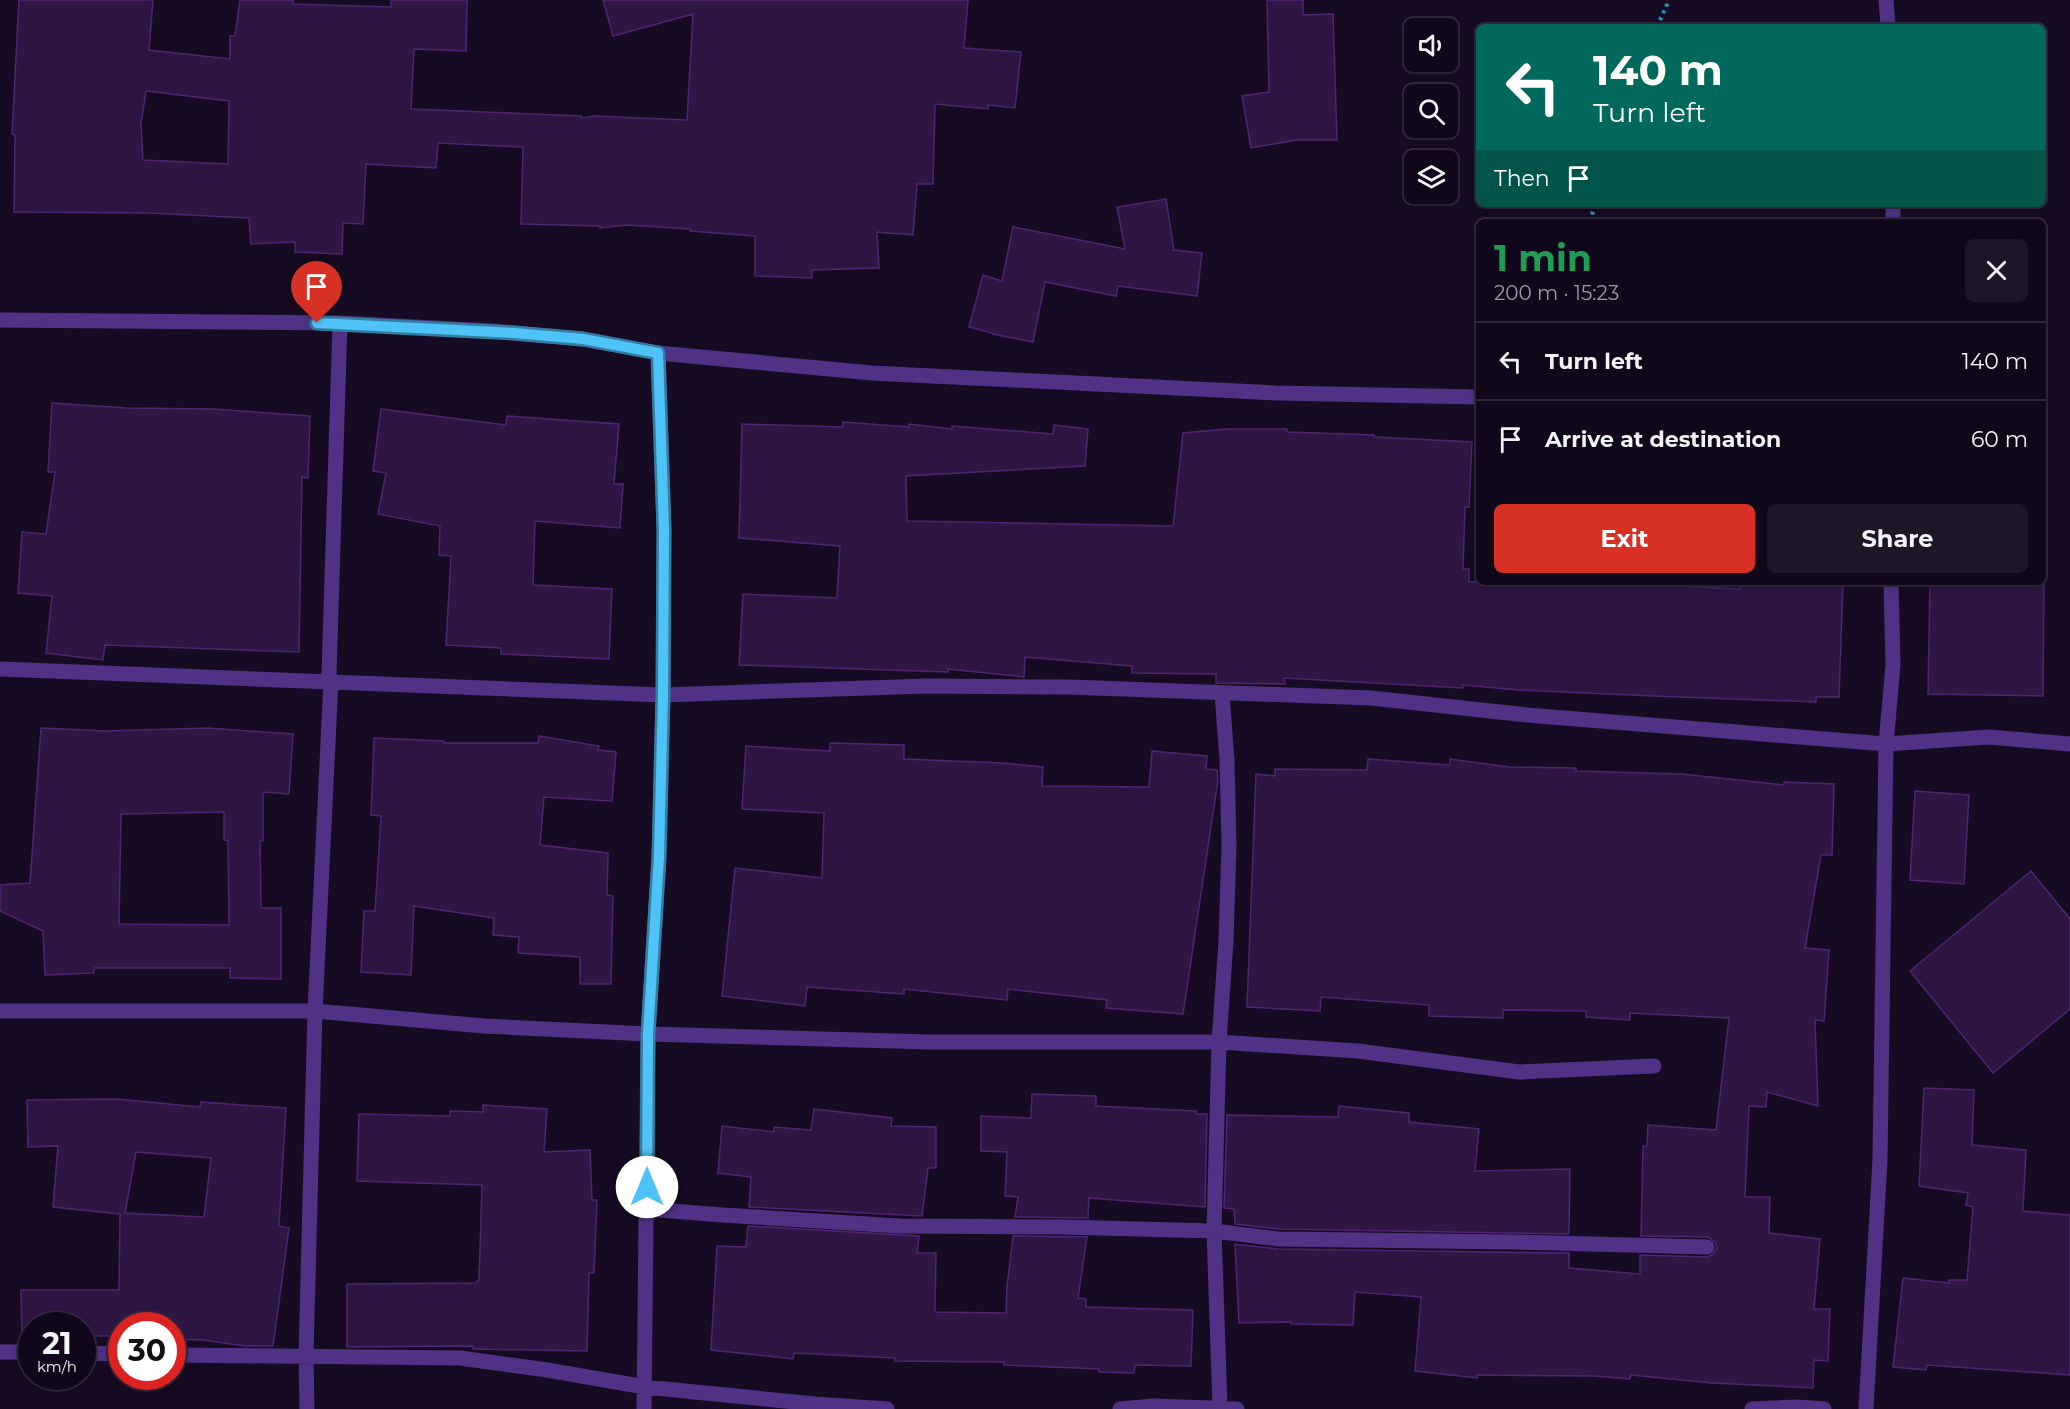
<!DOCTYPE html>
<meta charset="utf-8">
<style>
:root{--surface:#10081a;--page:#1e1627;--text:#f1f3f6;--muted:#9c9aa2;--line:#302939;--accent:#d93025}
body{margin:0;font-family:Montserrat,sans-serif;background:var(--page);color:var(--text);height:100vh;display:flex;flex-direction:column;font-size:22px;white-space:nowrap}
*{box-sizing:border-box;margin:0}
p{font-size:20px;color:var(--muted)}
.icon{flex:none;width:33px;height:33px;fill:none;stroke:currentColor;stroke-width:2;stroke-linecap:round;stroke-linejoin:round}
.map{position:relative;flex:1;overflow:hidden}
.details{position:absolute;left:1476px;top:219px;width:570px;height:366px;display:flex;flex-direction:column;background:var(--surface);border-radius:9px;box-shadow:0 3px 9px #0003,0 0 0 2px var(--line)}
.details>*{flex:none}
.banner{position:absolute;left:1476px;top:24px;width:570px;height:183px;border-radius:9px;box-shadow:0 3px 9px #0003,0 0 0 2px var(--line);background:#00695c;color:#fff;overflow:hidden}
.tools{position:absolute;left:1404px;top:18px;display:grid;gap:12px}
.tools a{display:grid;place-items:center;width:54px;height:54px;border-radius:9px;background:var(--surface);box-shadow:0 3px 9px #0003,0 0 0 2px var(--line);font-size:30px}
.speed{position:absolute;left:18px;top:1312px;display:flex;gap:12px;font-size:30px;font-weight:700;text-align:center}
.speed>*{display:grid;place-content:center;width:78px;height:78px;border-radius:50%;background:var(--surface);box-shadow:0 3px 9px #0003,0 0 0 2px var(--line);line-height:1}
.speed small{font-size:15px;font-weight:400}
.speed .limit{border:9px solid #d22;background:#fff;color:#111}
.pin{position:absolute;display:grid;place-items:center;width:51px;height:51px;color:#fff;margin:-62px -26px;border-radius:50% 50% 50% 0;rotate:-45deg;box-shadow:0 0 6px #0007}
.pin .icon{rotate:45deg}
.me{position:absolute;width:66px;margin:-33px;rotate:0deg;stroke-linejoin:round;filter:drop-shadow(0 0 4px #0008)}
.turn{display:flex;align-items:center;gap:21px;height:126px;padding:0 18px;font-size:27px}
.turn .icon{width:78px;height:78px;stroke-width:2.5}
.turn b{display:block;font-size:42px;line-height:51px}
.then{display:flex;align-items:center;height:57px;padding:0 18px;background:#0003;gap:12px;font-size:22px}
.round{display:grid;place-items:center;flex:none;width:63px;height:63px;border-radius:9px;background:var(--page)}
.overview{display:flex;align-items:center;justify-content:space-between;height:102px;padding:0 18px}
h1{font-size:36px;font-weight:700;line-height:45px;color:#1e9e55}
.action{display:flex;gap:12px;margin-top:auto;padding:12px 18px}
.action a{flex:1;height:69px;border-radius:9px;background:var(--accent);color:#fff;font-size:24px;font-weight:700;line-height:69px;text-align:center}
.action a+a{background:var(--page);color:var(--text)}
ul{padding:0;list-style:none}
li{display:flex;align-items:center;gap:18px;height:78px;padding:0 18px;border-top:2px solid var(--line)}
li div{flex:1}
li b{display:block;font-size:22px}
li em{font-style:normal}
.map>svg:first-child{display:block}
.building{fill:#2e1644;stroke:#4d2672;stroke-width:1.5;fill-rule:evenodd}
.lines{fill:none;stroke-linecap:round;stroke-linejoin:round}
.path{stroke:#2395bb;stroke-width:4;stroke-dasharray:3 4.5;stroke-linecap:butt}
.minor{stroke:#4f3285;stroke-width:15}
.route-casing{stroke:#337fa1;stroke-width:15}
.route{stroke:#4fc3f7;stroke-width:10}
</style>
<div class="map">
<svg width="2070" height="1409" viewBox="0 0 2070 1409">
<rect width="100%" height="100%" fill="#160b22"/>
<path class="building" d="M19,0H153L149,50L230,59V36H235L240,0H293V4L391,7V0H467L466,51L414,49L411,109L581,116V118L595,116L687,120L693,14L613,36L603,0H968L964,48L1021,52L1015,108L988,105V109L935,104L933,184H917L913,235L877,232L879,268L812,270V278L755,276V236L690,231V229L626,225L600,228V226L521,224L523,147L438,143L436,168L366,164L363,224L343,223L342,254L295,252V242L251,244L249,218L149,213L14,212L15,135L12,134ZM146,91L229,101L228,164L143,160L141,124Z
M1267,0H1303V15L1333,14L1337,140H1296L1251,148L1242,96L1269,92Z
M1166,199L1174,250L1202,253L1197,296L1118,286L1116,296L1045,282L1033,342L992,334V333L969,327L983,275L1002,281L1013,227L1125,249L1117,207Z
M52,403L127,408L213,409L310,416L308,478L302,477L299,652L105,645L103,660L46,653L52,596L18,593L22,532L46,534L55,472H48Z
M381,409L506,425L507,416L619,424L614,484H623L620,528L535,521L533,585L612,589L609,659L501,654V648L446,645L451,556L439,555L440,526L378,514L386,473L373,471Z
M843,422L909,427V424L952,429V426L1053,434L1054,425L1088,429L1085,466L906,476L907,521L1173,526L1183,433L1227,429H1287V432L1374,435V437L1472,442L1469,507H1465L1463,569H1469V582H1659L1658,585L1740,589L1741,582H1843L1839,697H1816V702L1653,696L1518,690L1463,685V688L1284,678L1285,684L1216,683V674L1132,673V666L1025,657L1024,677L948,669V672L739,665L743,594L837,598L840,546L739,538L742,424L843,427Z
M1930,582H2044L2043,696L1928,694Z
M41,728L105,731L208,728L293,734L289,794L263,792V841H260L261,908H281V979L230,978V968H94V973L45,975L43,931L0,911V885L30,883ZM224,812V840L228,841L229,925L119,924L121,814Z
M539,736L599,746L598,750L616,752L612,801L544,797L540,845L608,853L607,895L613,896L611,984H580V957L518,953L519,937L493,935L494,918L414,906L411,975L361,972L364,911H375L381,816L371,815L374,738L444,741V743H538Z
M830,743L904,745V759L1003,763L1043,767L1042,786L1149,787L1152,751L1207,756L1206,769L1217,770L1218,780L1183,1014L1106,1008L1107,1000L1008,989L1007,1000L904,989V994L807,987L805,1006L722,996L735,868L822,878L824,813L742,809L746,746L830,751Z
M1368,759L1450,765V759L1509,767L1576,768V771L1682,774L1784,785V782L1834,784L1832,855H1821L1805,948L1829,950L1824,1021L1815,1020L1818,1106L1767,1092L1766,1107L1749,1106L1745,1197H1770L1769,1233L1820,1239L1814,1309H1830L1828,1361L1814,1360L1813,1388L1712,1383L1631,1375L1630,1379L1595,1376L1477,1375V1378L1415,1371L1421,1297L1355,1292L1353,1325L1291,1324V1322L1239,1323L1235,1244L1278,1249L1569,1253V1268L1640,1274V1255L1707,1257L1712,1255L1717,1248L1715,1242L1708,1237L1641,1236L1643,1146H1647L1648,1125L1716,1130L1729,1018L1630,1013V1020L1586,1017V1011L1503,1010V1018L1429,1016V1005L1321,997L1320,1011L1247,1007L1256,774L1275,776V769L1367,770Z
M1915,791L1969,795L1964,884L1910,880Z
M2031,871L2070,919V1009L1993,1073L1910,971Z
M1924,1088L1974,1090L1972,1145L2026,1150L2023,1211L2070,1215V1375L1927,1365L1926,1370L1893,1367L1903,1278L1949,1283V1280H1967L1973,1207L1966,1205L1968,1193L1919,1186Z
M1032,1094L1096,1096V1106L1196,1111V1114H1207L1205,1207L1089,1198L1088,1218L1015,1217L1018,1197L1005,1196L1007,1152L981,1151V1116L1031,1118Z
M117,1099L200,1107L201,1102L286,1108L279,1226L289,1228L273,1346H245L203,1340L172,1339V1326H122V1336H82V1326H32V1337H22L21,1290H119L120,1214L53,1207L58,1146L28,1147L27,1100ZM136,1152L211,1158L204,1217L125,1213Z
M483,1105L547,1109L544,1152L590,1150L592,1200H597L594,1273H589L587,1351L473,1349V1346L347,1347V1284L476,1283L477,1281H479L482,1185L357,1181L359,1114L450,1116V1111L483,1112Z
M1339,1106L1409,1113V1122L1479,1129L1475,1171L1570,1169L1569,1234L1279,1229L1235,1224L1234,1209L1224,1208L1227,1115L1338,1117Z
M814,1109L892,1118L891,1126L936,1127V1168H928L922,1216L749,1207L751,1177L718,1173L722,1126L774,1132V1127L811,1130Z
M748,1226L919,1236L917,1253H936L935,1312L1006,1313L1007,1287L1013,1236L1087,1237L1078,1298L1086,1299V1307L1193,1310L1191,1366L1135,1365L1134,1373L1099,1372V1369L1004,1365V1362L895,1361V1358L794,1353L793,1359L711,1350L717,1246L746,1247Z"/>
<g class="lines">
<path class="path" d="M1657,27L1669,0
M1591,222L1594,204"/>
<path class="minor" d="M1886,0L1888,27
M1893,222V204
M0,320L340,323L492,331L583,339L658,353L872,373L1277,393L1479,397
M0,669L663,695L926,686L1069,687L1371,698L1527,715L1886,744L1989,737L2070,744
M0,1011H315L484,1026L648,1034L929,1042H1219L1358,1051L1519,1072L1654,1066
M647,1209L722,1215L899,1226L1062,1227L1214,1231L1278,1239L1514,1242L1707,1247
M0,1352H32
M82,1353L122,1354
M172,1355L460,1358L547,1370L645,1387L815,1404L887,1409
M1220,1407L1214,1231L1219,1042L1226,941L1229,845L1227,760L1222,694
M307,1409L306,1355L315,1011L331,681L329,674L340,323
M644,1409L648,1034L659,857L663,695L664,530L658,353
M1120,1409L1154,1406L1237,1409
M1752,1409L1797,1407L1824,1409
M1866,1409L1880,1159L1886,744L1893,665L1891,582"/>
</g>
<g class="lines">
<defs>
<path id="route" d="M317,323L514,333L583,339L658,353L664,530L663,694L659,857L648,1034L647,1187"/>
</defs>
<use href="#route" class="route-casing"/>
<use href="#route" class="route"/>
</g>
</svg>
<div class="tools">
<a><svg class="icon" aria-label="sound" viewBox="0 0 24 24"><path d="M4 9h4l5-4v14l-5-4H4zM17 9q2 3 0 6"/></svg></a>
<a><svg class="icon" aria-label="search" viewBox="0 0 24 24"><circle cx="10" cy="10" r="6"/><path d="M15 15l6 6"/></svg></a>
<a><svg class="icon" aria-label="layers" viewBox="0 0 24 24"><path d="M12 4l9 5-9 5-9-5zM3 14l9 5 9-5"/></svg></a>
</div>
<div class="speed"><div>21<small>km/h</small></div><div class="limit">30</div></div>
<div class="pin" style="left:317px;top:323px;background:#d93025"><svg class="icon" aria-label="arrive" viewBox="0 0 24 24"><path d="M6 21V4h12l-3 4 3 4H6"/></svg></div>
<svg class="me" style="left:647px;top:1187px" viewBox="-20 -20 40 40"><circle r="19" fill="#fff"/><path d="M0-13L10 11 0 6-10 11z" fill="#4fc3f7"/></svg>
<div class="banner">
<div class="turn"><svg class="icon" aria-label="left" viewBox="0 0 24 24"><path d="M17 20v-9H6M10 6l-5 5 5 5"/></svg><div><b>140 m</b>Turn left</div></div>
<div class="then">Then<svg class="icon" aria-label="arrive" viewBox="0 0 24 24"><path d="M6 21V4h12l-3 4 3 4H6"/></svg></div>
</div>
<section class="details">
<div class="overview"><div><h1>1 min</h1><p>200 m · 15:23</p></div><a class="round"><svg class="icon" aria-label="close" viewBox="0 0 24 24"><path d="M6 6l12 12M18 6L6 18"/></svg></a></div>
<ul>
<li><svg class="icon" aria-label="left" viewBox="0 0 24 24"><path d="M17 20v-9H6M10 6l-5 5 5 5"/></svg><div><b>Turn left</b></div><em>140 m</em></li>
<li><svg class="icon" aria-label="arrive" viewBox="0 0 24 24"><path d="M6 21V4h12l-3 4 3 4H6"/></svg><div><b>Arrive at destination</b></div><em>60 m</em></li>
</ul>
<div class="action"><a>Exit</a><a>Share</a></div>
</section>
</div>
